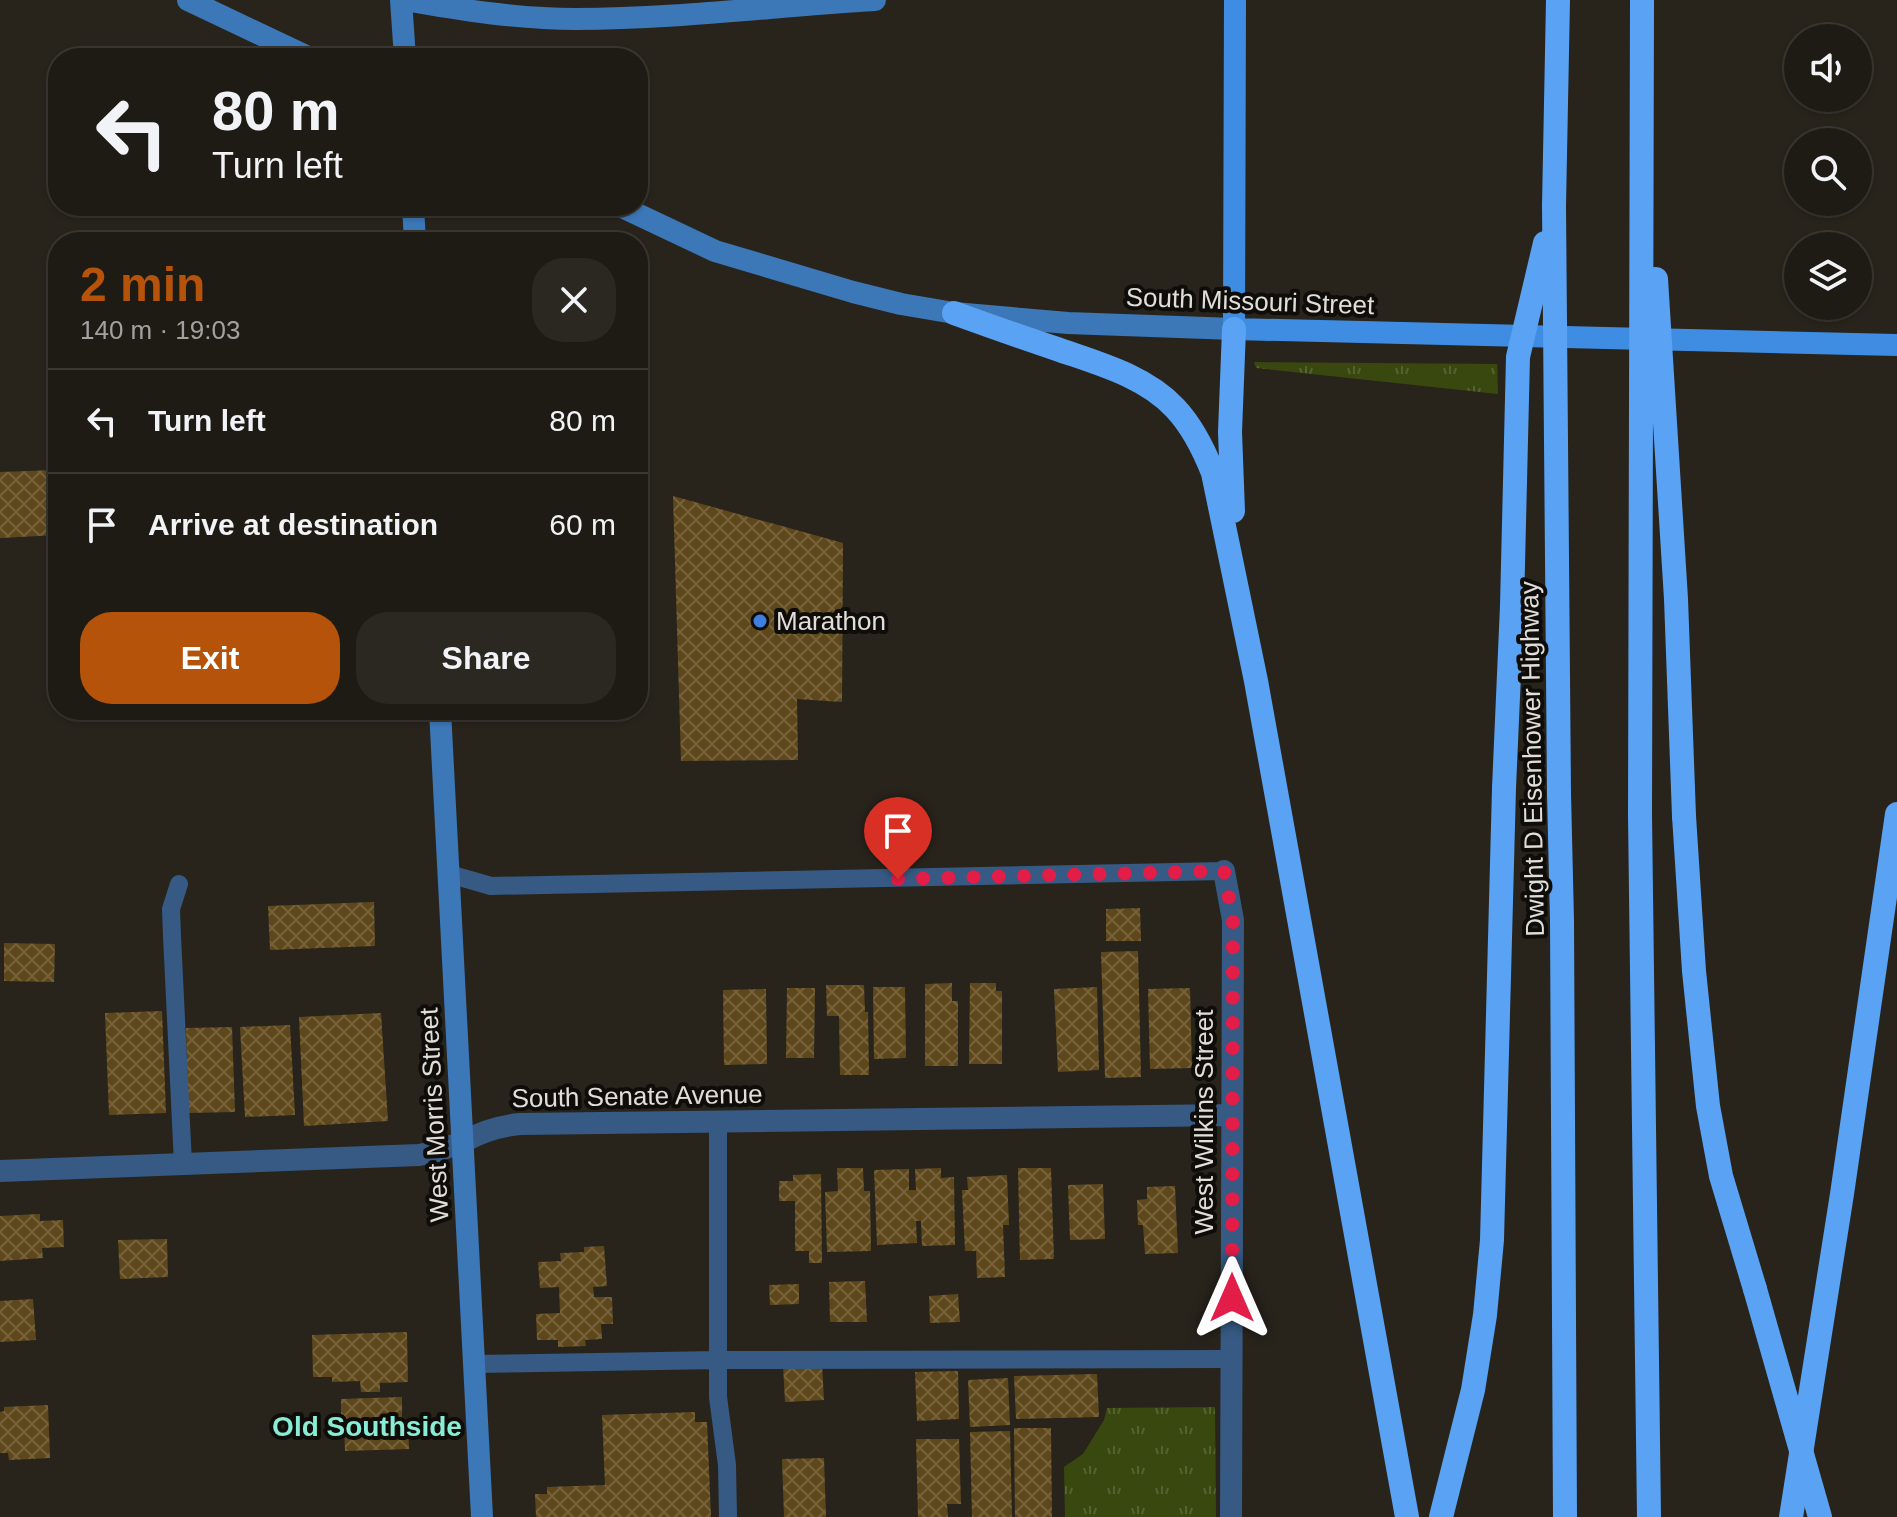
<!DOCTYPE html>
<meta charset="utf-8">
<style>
:root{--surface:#1e1b15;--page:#2b2822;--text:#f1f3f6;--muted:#a1a1a0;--line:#3c3934;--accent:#b45309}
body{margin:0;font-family:Helvetica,sans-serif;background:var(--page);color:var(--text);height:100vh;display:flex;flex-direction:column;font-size:30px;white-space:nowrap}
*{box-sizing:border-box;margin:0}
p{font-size:26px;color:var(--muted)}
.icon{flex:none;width:44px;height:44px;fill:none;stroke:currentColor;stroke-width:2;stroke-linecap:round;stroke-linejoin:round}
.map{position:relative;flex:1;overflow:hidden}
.drawer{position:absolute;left:48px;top:232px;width:600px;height:488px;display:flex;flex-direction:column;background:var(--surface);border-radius:32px;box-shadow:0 2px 6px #0004,0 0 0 2px var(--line)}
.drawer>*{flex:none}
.banner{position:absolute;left:48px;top:48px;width:600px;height:168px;border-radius:32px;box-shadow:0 2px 6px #0004,0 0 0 2px var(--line);background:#1e1b15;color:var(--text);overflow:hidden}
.tools{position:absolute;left:1784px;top:24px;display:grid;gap:16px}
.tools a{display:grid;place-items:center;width:88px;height:88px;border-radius:50%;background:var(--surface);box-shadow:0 2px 6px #0004,0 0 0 2px var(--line);font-size:40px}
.pin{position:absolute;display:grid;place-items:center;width:68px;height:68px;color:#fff;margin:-82px -34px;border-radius:50% 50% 50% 0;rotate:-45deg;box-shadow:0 0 8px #0007}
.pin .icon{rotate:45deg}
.me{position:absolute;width:88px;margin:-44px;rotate:0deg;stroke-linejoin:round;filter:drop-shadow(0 0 6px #0008)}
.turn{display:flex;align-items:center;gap:28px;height:168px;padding:0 32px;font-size:36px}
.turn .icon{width:104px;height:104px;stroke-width:2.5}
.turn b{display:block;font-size:56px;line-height:68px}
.round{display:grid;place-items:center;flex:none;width:84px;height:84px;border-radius:32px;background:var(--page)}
.summary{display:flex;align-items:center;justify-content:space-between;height:136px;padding:0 32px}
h1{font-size:48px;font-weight:700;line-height:60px;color:var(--accent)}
.cta{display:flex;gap:16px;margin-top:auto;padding:16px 32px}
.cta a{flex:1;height:92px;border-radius:32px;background:var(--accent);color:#fff;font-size:32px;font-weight:700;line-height:92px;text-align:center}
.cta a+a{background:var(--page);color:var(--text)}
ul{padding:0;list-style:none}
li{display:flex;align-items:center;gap:24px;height:104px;padding:0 32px;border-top:2px solid var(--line)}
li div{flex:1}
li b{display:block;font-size:30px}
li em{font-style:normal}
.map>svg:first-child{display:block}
.grass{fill:url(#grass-tufts)}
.building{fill:url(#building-cross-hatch)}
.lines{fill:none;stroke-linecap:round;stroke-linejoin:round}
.service{stroke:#365a83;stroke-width:18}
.minor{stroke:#365a83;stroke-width:22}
.tertiary{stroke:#365a83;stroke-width:22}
.secondary{stroke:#3c77b8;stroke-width:22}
.primary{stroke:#3f8de2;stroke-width:22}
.motorway{stroke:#5aa2f3;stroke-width:24}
.motorway-bridge{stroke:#5aa2f3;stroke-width:24}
.route{stroke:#e11d48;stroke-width:14;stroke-dasharray:0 25.2}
.shop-dot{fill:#3f7fe0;stroke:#0f0d0a;stroke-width:3}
.labels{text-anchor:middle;stroke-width:8;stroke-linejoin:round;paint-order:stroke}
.street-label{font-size:26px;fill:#e1ded9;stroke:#0f0d0a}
.poi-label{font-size:26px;fill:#e1ded9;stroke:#0f0d0a;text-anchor:start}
.neighbourhood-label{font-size:28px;font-weight:bold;fill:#89ecd4;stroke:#0f0d0a}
</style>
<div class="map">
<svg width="1897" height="1517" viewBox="0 0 1897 1517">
<defs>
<pattern id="grass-tufts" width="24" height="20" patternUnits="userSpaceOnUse" patternTransform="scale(2)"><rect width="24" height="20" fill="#39480f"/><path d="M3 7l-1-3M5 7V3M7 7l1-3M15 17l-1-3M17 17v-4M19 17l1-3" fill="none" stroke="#556231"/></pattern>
<pattern id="building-cross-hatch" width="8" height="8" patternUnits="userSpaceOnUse" patternTransform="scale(2)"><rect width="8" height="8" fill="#5e481b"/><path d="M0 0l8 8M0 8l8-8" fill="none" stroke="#75623c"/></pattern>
</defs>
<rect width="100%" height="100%" fill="#28241c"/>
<path class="grass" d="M1254,362L1497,364L1498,394L1256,368Z
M1215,1407L1216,1517H1065L1064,1467L1083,1454L1104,1420L1107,1408Z"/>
<path class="building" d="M58,470V535L0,538V472Z
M673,496L843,543L842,702L797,699L798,760L681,761Z
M374,902L375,946L270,950L268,906Z
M1140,908L1141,941H1106V909Z
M4,943L55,944L54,982L4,981Z
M1138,951L1141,1077L1105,1078L1101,952Z
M952,983V1001H958V1066H925V984Z
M970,983H996V991H1002V1064H969Z
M826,985H864L865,1012H868L869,1075H840L839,1016H827Z
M873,987H905L906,1058L874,1059Z
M1097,987L1099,1070L1058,1072L1054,989Z
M787,988H815L814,1058H786Z
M1190,988L1192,1068L1150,1069L1148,989Z
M766,989L767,1064L724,1065L723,990Z
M162,1011L166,1113L109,1115L105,1013Z
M381,1013L388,1121L304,1126L299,1017Z
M290,1025L295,1115L245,1117L240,1027Z
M232,1027L235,1112L188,1113L186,1028Z
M837,1168H863L864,1191H870L871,1251L827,1252L825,1192L838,1191Z
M941,1168V1178L954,1177L955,1245L922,1246L921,1221H916L917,1243L877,1245L874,1170L909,1169V1190H916L915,1169Z
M1018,1168H1051L1054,1259L1020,1260Z
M821,1174L822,1263H809V1251H795V1201H779V1181H793V1175Z
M1007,1175L1009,1225H1003L1005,1277L977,1278L976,1251H965L962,1190H968L967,1177Z
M1103,1184L1105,1239L1070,1240L1068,1185Z
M1175,1186L1178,1253L1145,1254L1143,1225H1138L1137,1200L1147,1199V1187Z
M40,1214V1221L63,1220L64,1247L42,1248L43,1258L0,1261V1216Z
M167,1239L168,1277L120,1279L118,1240Z
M604,1246L607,1286L593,1287L594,1297H612L613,1324H601L602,1339L585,1340L586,1346L558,1347V1340H537L536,1314L560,1313L559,1287L540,1288L538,1262L561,1261L560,1253L584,1252V1247Z
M865,1281L867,1322H830L829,1282Z
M799,1284V1304L770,1305L769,1285Z
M958,1294L960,1322L930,1323L929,1296Z
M33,1299L36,1340L0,1342V1301Z
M407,1332L408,1382L380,1383V1392H361L360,1381L332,1382V1377H313L312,1335Z
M822,1364L824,1400L785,1402L783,1365Z
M958,1371L959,1419L917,1421L915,1372Z
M1097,1374L1099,1417L1016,1419L1014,1376Z
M1008,1378L1010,1425L970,1427L968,1380Z
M402,1397V1417L341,1420V1399Z
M48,1405L50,1458L9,1460L8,1453H0V1412L4,1411V1407Z
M695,1412V1422H707L711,1517H536L535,1494H547V1487L605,1485L602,1415Z
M408,1423L409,1449L345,1451L344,1426Z
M1014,1428H1051L1052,1517H1015Z
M1010,1431L1012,1517H972L970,1432Z
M916,1439H959L961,1504H947L948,1517H918Z
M824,1458L826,1517H784L782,1459Z"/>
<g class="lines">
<path class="service" d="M449,874L491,886L1224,871
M179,884L171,909L172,936L183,1164
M718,1121V1397L727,1465L728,1517
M474,1364L719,1360L1231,1359"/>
<path class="minor" d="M1224,871L1233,920L1231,1517
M463,1142C482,1131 499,1126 520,1124L1232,1115"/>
<path class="tertiary" d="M0,1171L419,1155L434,1152L463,1142"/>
<path class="secondary" d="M188,0L310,58
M401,0L405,58
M405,0C461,10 519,19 576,19C676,19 775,6 875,0
M413,206L415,242
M620,206L715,251L853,292L901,304L954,313L1068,323L1234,329
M440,710L482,1517"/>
<path class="primary" d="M1235,0L1234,329L1897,345"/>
<path class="motorway" d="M1554,206L1558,0
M954,313C987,325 1021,337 1054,348C1096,363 1144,375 1175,408C1192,426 1204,450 1213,473L1256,681L1407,1517
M1233,511L1230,432L1234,329
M1559,793L1562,921L1565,1517
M1640,815L1649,1517
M1684,816L1694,971L1708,1106L1721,1176L1755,1289
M1441,1517L1473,1390L1485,1315L1492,1240L1504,788
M1791,1517L1842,1194L1897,814"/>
<path class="motorway-bridge" d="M1554,206L1559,793
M1656,279L1676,599L1684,816
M1504,788L1512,606L1518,357L1545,243
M1640,815L1642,0
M1755,1289L1820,1517"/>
</g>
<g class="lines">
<path class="route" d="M898,879L1224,871L1233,920L1232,1298"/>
</g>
<circle class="shop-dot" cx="760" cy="621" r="8"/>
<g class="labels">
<g class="street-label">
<text transform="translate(1250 301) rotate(2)" y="9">South Missouri Street</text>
<text transform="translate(1532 759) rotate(-91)" y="9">Dwight D Eisenhower Highway</text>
<text transform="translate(637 1096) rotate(-1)" y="9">South Senate Avenue</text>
<text transform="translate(434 1115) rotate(-93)" y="9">West Morris Street</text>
<text transform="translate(1204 1122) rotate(-90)" y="9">West Wilkins Street</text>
</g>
<g class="poi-label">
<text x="776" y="630">Marathon</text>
</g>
<g class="neighbourhood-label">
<text x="367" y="1436">Old Southside</text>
</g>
</g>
</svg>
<div class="tools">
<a><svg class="icon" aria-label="sound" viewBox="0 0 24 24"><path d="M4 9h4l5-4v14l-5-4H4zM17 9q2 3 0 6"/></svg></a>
<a><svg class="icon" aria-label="search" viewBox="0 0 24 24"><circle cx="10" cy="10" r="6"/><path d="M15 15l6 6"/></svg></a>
<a><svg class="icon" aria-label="layers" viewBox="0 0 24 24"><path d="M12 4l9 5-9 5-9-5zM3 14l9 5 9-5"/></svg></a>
</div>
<div class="pin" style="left:898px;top:879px;background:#d93025"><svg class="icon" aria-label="arrive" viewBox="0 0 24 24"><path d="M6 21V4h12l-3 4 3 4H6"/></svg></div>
<svg class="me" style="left:1232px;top:1298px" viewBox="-20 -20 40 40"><path d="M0-17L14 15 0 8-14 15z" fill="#e11d48" stroke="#fff" stroke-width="4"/></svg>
<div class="banner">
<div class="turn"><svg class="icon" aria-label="left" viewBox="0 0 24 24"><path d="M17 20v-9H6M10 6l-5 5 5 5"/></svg><div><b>80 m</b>Turn left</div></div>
</div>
<section class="drawer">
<div class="summary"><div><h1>2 min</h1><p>140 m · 19:03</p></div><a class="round"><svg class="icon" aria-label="close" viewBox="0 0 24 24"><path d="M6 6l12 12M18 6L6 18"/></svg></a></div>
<ul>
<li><svg class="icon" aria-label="left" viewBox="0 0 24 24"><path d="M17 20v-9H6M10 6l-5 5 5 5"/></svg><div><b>Turn left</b></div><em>80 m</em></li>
<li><svg class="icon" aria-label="arrive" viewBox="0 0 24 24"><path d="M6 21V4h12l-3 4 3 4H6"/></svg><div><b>Arrive at destination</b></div><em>60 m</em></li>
</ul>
<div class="cta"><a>Exit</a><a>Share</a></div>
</section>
</div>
